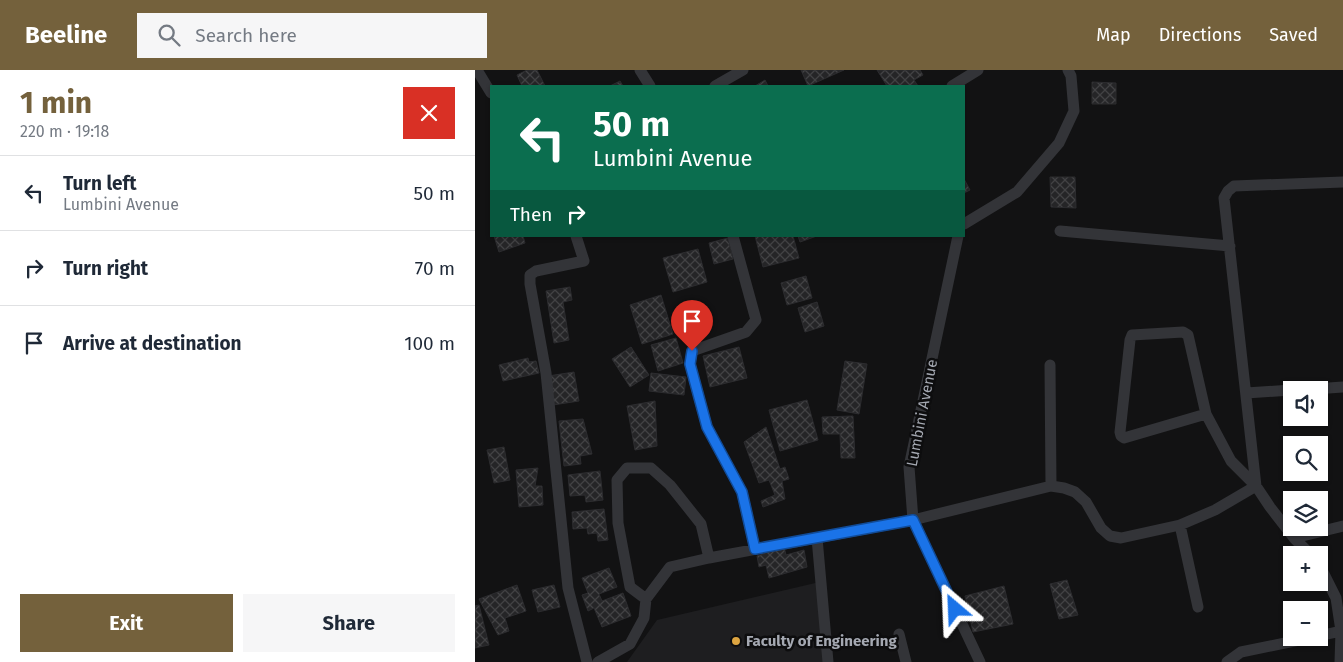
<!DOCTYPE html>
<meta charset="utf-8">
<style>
:root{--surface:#fff;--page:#f6f6f7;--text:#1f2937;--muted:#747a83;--line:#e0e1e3;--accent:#74613c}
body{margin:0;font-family:"Fira Sans",sans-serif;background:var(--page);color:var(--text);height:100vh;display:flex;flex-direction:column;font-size:19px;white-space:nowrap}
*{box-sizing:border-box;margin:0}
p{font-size:16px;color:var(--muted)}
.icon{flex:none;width:28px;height:28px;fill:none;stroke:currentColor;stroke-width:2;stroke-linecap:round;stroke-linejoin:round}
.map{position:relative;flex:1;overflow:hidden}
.details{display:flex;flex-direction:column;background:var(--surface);width:475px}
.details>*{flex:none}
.banner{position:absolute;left:15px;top:15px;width:475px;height:152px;border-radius:0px;box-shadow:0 1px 4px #0004;background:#0b6e4f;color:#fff;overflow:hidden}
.buttons{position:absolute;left:808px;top:311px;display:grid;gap:10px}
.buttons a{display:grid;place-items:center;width:45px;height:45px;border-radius:0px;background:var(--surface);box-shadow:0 1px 4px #0004;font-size:25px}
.pin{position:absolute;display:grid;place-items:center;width:42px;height:42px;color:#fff;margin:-51px -21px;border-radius:50% 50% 50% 0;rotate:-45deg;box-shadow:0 0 5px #0007}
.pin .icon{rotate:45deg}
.me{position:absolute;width:55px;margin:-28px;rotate:334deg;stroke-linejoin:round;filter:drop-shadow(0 0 4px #0008)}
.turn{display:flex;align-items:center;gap:18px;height:105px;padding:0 20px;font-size:22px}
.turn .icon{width:65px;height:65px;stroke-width:2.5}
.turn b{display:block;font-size:35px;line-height:42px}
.then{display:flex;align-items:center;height:48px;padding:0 20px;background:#0003;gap:10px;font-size:19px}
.round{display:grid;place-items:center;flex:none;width:52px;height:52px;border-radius:0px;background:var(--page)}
.overview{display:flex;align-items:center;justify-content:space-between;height:85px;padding:0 20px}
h1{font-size:30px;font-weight:700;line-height:38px;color:var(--accent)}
.button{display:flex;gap:10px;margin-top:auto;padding:10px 20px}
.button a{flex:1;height:58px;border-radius:0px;background:var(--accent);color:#fff;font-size:20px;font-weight:700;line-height:58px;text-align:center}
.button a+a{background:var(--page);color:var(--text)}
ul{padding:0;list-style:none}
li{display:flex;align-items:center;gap:15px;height:75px;padding:0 20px;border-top:1px solid var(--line)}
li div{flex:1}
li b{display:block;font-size:19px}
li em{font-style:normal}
header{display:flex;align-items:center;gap:30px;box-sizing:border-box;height:70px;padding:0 25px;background:var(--accent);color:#fff}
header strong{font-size:24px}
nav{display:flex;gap:28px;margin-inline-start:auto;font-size:18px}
.search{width:350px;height:45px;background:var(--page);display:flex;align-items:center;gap:12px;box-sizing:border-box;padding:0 18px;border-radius:0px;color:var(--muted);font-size:19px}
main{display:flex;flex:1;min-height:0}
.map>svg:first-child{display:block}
.built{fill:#1e1e20}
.building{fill:url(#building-cross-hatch);stroke:#2c2c2f}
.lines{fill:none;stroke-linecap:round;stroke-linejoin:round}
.street{stroke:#333438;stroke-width:11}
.route-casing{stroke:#114b97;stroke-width:12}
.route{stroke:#1a73e8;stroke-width:9}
.poi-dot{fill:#dda541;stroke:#0d0d0e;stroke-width:2}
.labels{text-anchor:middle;stroke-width:5;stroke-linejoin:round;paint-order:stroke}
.street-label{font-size:15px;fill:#a5a9b2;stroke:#0d0d0e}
.poi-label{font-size:15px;font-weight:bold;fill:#a5a9b2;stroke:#0d0d0e;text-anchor:start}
</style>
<header>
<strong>Beeline</strong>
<div class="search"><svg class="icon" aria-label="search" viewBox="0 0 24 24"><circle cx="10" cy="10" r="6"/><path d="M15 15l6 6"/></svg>Search here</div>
<nav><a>Map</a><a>Directions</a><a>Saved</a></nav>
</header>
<main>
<section class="details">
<div class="overview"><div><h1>1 min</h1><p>220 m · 19:18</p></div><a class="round" style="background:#d93025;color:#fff"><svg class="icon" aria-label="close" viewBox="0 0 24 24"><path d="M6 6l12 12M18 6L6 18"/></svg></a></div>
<ul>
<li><svg class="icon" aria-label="left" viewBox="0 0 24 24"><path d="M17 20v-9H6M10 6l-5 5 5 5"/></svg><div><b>Turn left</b><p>Lumbini Avenue</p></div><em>50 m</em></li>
<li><svg class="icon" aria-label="right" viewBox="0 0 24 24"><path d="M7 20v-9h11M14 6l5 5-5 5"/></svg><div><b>Turn right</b></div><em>70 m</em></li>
<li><svg class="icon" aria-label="arrive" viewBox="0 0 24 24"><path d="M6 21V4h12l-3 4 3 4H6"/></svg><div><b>Arrive at destination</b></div><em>100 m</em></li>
</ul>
<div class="button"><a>Exit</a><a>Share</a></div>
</section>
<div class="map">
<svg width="868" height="592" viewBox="0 0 868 592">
<defs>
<pattern id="building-cross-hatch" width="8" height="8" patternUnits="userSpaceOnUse" patternTransform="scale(1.25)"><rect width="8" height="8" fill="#252527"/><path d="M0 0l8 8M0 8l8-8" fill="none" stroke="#424244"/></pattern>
</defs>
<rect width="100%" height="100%" fill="#121213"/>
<path class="built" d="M349,511L357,592H152L182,550Z"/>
<path class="building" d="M52,0H62L70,16H47L42,5Z
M326,0H369L333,16Z
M402,0H445L448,5L439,10L443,16H412Z
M290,10L293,16H280Z
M145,11L148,16H135Z
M617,12L641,13V34H617Z
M575,107H600L601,138L576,137Z
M489,109L495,120L489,123Z
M19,166H48L50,173L24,182Z
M280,166H318L324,188L288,197Z
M323,166H342L325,172Z
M253,168L258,189L239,194L234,173Z
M223,179L232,212L198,222L188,188Z
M331,206L337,228L312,235L306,213Z
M95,217L97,230L88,232L94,270L79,273L71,221Z
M186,225L198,264L167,274L155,235Z
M342,232L349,256L330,262L323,238Z
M201,268L208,293L183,301L176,275Z
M156,277L174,305L155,317L137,289Z
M264,277L272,308L235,317L228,286Z
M53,288L54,292L61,291L64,303L28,311L24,295Z
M370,291L392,294L384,344L362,340Z
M99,302L104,331L78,335L73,306Z
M176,303L211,307L209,325L174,321Z
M332,330L343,370L305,381L294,340Z
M180,331L182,376L160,380L152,336Z
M378,346L380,388H366L365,364H348L347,347Z
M108,349L117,384L105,386L106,394L89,396L84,351Z
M291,357L305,399L310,397L314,409L307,411L310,429L288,437L286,431L300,425L294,410L284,413L269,372Z
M29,377L35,410L19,413L12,380Z
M63,398L60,416H67L68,435L44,437L41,400Z
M125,401L128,430L111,432L110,425L95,426L93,405Z
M129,439L133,470L123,471L122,463L113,464L112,458L98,459L97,442Z
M309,477L311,485L329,480L332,497L294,508L291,495L284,497L282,486Z
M134,498L142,517L124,524L127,531L148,523L156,546L127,557L119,538L113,541L107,525L113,523L107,508Z
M592,510L603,545L584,549L575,514Z
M42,515L51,541L30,548L34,561L23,565L4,529Z
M79,515L85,537L63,542L57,520Z
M529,516L538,554L498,562L490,526Z
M4,535L14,575L0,578V536Z"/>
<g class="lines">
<path class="street" d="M2,0L16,23
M165,0L175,16
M240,16L268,0
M477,16L503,0
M489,154L542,122L584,73L599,41L596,6L593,0
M585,161L755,176
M101,166L109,191L61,201L55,205V214L71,303L93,518L112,592
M258,166L281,250L271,262L217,281L215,294L232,357L267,422L280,479
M575,295L576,416
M825,320L868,317
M771,323L816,320
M731,344L649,368L646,366L645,362L655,270L657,265L708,262L713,265L731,344L756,391L781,416L795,437L819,468L836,485
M705,455L723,537
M342,468L353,592
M819,468L868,456
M844,494L861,528L866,561L865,592
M171,529L155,517L143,453L142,410L152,398H176L195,415L226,454L234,488
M424,564L431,592
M844,566L866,561
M123,592L155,574L169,548L171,529L195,497L234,488L438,450L434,397L483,166
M505,592L438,450L576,416L589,418L600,422L611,432L626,458L635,466L646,468L705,455L740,440L781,416L749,128L753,121L759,116L868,112
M752,592L766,582L834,568"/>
</g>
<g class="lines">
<defs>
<path id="route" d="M217,281L215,294L232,357L267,422L280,479L438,450L480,539"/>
</defs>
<use href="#route" class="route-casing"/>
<use href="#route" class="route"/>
</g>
<circle class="poi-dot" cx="261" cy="571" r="5"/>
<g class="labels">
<g class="street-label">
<text transform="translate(447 343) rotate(-79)" y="5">Lumbini Avenue</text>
</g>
<g class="poi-label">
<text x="271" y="576">Faculty of Engineering</text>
</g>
</g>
</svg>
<div class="buttons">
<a><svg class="icon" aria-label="sound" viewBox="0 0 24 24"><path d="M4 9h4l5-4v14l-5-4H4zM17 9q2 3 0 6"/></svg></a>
<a><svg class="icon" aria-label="search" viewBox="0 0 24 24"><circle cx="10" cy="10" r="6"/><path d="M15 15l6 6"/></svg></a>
<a><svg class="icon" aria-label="layers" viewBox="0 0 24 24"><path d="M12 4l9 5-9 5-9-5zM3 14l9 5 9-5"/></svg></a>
<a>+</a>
<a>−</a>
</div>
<div class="pin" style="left:217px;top:281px;background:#d93025"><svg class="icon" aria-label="arrive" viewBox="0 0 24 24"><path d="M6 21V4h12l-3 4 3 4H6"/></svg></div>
<svg class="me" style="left:480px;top:539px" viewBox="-20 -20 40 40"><path d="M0-17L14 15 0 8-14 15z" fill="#1a73e8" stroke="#fff" stroke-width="4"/></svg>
<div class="banner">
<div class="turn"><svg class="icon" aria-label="left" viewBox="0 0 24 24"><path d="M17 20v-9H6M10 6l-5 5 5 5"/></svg><div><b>50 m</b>Lumbini Avenue</div></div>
<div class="then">Then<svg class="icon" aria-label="right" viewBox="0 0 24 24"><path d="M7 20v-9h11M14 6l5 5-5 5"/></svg></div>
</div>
</div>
</main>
